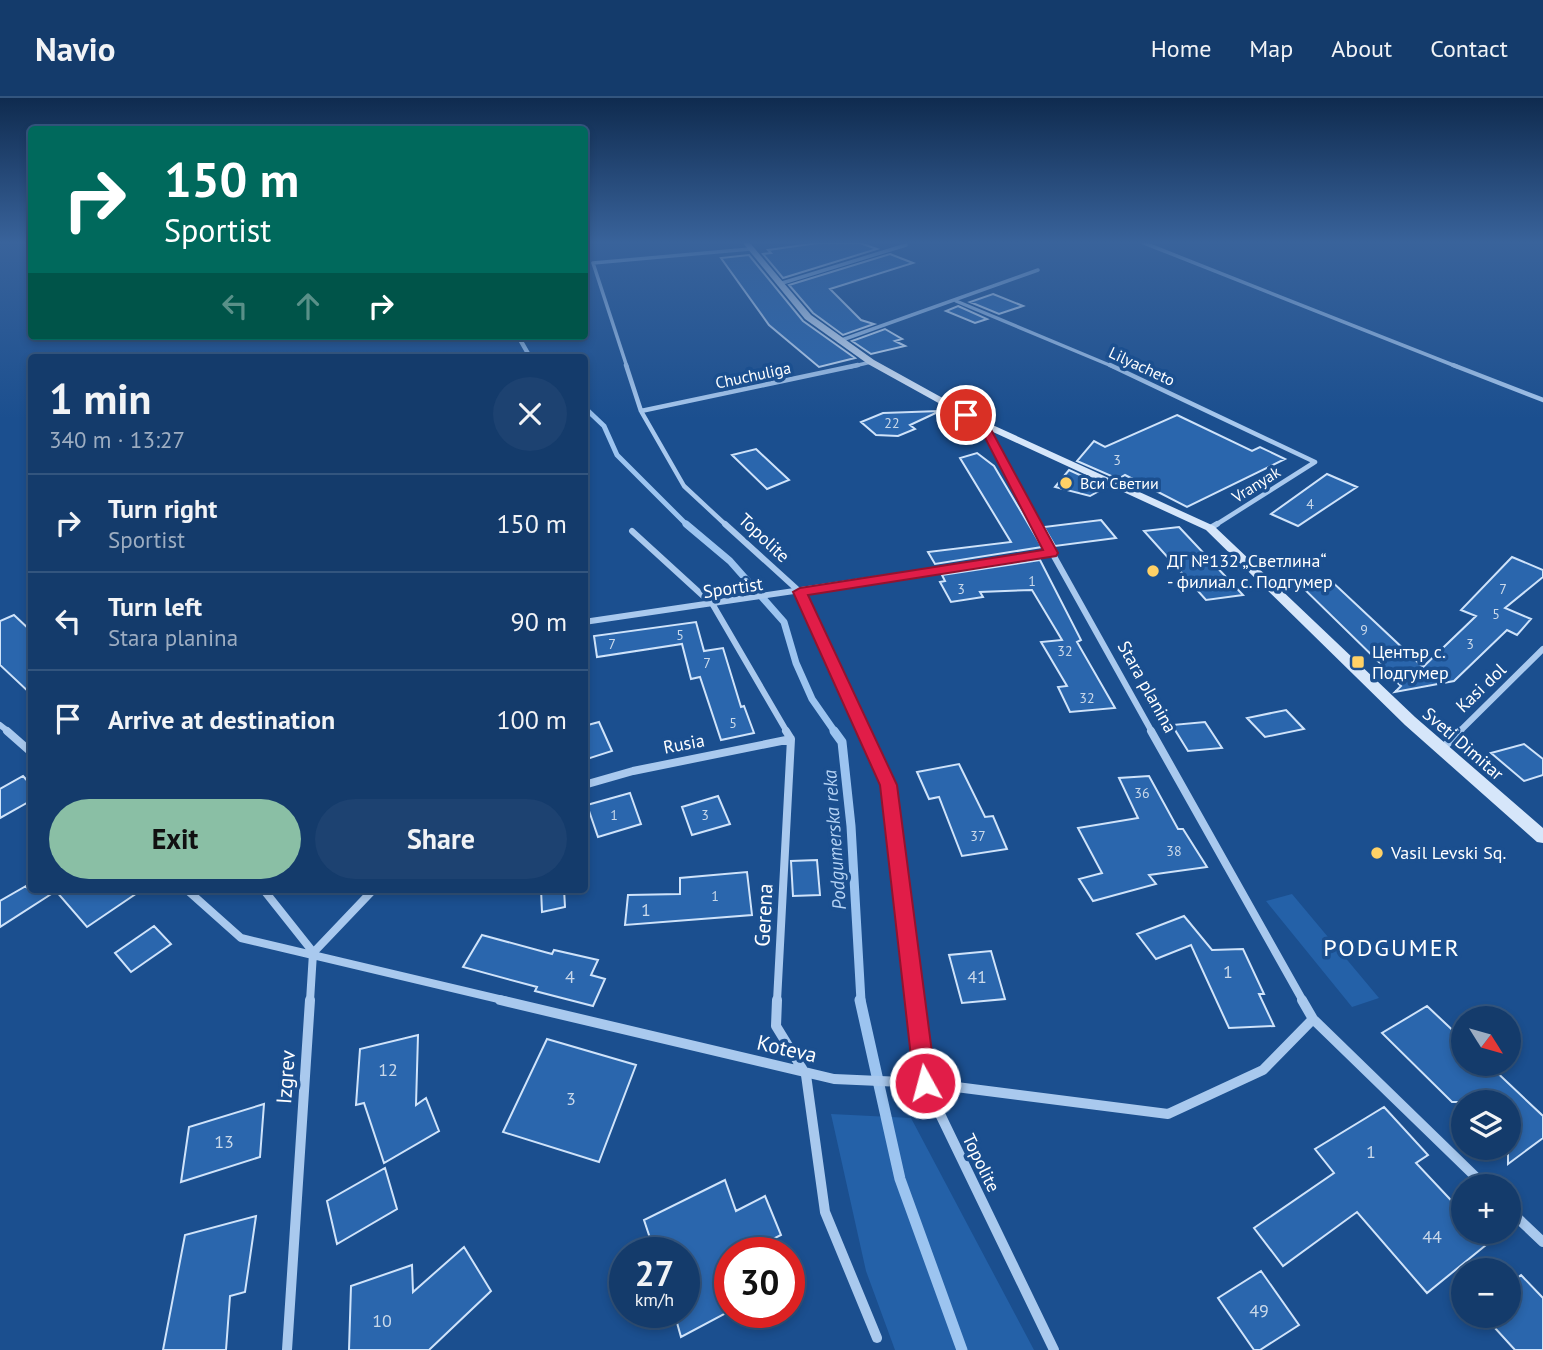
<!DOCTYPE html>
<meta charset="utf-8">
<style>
:root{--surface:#143b6b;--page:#1d4271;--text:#f1f3f6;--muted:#9dadc1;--line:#33557e;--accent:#8abfa5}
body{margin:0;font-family:"PT Sans",sans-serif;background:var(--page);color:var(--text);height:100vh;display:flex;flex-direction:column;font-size:26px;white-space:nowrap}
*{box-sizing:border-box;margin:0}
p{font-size:23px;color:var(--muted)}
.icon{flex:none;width:38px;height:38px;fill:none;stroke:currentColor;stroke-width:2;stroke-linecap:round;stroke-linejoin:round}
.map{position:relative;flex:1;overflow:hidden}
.drawer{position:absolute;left:28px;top:256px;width:560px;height:539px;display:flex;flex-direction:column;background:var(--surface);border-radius:7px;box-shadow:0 4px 10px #0003,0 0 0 2px var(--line)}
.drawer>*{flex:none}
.top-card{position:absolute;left:28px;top:28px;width:560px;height:214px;border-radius:7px;box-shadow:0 4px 10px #0003,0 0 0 2px var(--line);background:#00695c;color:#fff;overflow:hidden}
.needle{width:46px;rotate:127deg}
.fabs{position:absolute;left:1451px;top:908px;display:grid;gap:14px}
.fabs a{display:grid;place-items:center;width:70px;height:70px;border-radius:50%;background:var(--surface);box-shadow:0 4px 10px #0003,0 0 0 2px var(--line);font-size:35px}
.speed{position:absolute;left:609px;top:1139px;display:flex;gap:14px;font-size:35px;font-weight:700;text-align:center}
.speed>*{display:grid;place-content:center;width:91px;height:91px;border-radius:50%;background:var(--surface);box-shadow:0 4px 10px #0003,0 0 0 2px var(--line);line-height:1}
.speed small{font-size:18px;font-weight:400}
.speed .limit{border:10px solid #d22;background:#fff;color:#111}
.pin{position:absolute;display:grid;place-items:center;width:60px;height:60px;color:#fff;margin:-30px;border:4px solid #fff;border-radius:50%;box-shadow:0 2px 7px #0007}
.me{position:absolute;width:77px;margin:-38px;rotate:353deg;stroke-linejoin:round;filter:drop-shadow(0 0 5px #0008)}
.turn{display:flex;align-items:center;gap:24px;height:147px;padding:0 21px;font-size:32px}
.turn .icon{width:91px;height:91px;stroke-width:2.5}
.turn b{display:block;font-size:49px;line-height:60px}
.lanes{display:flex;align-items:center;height:66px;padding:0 21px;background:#0003;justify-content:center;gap:35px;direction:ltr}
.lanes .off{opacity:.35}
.round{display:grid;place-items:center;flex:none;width:74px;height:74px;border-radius:37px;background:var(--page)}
.overview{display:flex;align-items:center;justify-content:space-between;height:119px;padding:0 21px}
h1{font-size:42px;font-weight:700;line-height:52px}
.cta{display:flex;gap:14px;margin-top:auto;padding:14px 21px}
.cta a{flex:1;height:80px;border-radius:42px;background:var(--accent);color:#111;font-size:28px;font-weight:700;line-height:80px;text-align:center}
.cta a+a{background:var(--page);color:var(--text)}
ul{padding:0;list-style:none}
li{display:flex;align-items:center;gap:21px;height:98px;padding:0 21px;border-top:2px solid var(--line)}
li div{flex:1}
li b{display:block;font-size:26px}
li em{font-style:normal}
header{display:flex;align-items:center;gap:42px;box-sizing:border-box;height:98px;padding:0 35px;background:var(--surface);border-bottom:2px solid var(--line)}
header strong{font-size:33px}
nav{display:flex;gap:38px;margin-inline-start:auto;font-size:24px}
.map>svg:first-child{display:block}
.green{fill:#2461a8}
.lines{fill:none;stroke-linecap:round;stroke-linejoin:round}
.stream-far4{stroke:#9cc4f0;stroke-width:4.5}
.stream-far3{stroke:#9cc4f0;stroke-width:5}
.stream-far2{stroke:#9cc4f0;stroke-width:7}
.stream-far1{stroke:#9cc4f0;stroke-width:9}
.stream{stroke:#9cc4f0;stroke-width:11}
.building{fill:#2a66ad;stroke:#cfe3fa;stroke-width:2}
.street-far4{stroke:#a9c9ee;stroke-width:3.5}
.street-far3{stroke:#a9c9ee;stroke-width:4.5}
.street-far2{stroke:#a9c9ee;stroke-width:6}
.street-far1{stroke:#a9c9ee;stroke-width:8}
.street{stroke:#a9c9ee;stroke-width:10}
.secondary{fill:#d6e6fa;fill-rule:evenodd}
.route{fill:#e11d48;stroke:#92132f;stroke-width:2}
.poi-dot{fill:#ffd166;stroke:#1b4f8f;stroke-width:2.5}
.labels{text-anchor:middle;stroke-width:7;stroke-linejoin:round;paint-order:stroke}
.number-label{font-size:14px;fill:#cad9ea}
.far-street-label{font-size:16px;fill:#fff;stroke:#1b4f8f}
.far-poi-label{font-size:16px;fill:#fff;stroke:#1b4f8f;text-anchor:start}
.street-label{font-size:18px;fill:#fff;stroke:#1b4f8f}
.poi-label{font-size:18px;fill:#fff;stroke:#1b4f8f;text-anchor:start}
.near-number-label{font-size:18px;fill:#cad9ea}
.water-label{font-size:19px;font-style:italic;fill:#b5d3f5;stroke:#1b4f8f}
.near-street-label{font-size:21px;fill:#fff;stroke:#1b4f8f}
.near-quarter-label{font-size:24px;letter-spacing:2px;fill:#fff;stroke:#1b4f8f}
</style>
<header>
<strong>Navio</strong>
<nav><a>Home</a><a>Map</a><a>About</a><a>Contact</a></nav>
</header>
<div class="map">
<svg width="1543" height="1252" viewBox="0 0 1543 1252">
<rect width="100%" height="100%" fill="#1b4f8f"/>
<path class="green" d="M1292,796L1379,900L1352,909L1266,803Z
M831,1016L911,1020L1034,1252H895L866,1173Z"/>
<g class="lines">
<path class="stream-far4" d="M518,238L530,259"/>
<path class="stream-far3" d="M584,309L604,328L617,357L688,428"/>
<path class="stream-far2" d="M686,426L730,463L784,524L796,565L812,601L835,634"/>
<path class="stream-far1" d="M834,633L842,644L851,728L861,903"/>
<path class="stream" d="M860,902L900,1081L962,1252"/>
</g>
<path class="building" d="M818,145H860L877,151L783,180L763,156L771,155L768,152Z
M890,156L913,165L830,191L861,222L874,226L843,237L813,215L789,187Z
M749,157L803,223L855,260L819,269L769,227L721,160Z
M993,196L1023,208L999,216L970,204Z
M958,208L987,221L975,225L946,213Z
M885,231L902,241L895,243L905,248L871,256L852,243Z
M940,313L910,327L915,331L898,338L876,337L861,324L883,315Z
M1177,317L1252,353L1260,349L1285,361L1187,409L1125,377L1118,381L1077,363L1094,343L1105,349Z
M756,351L789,382L767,391L732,357Z
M977,355L994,368L1042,449L935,466L928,454L1011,444L960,360Z
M1069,372L1106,389L1090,398L1055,389Z
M1327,376L1357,389L1298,428L1271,416Z
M1101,422L1116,440L1055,448L1044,429Z
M1179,429L1243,497L1206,502L1144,433Z
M1512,459L1543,472V479L1505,510L1531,521L1517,537L1507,532L1454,583L1395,594L1401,588L1383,571H1386L1297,484L1327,479L1423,569L1476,518L1461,512Z
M1040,462L1081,542L1077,544L1115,610L1070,614L1058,589L1067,588L1041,544L1062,542L1032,492L980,494L983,499L951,504L940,484L945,483L942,477Z
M14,517L32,534V597L0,567V523Z
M696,524L704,553L723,550L741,609L744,608L754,635L721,642L700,579L691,581L682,546L597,559L594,538Z
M1286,612L1304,631L1265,639L1247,620Z
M599,624L612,653L584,662V628Z
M1205,624L1222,650L1188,653L1172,627Z
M1524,646L1543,661V677L1524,683L1491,655Z
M959,666L985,719L993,718L1007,751L962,758L939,699L929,701L917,674Z
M23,678L32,688V702L0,720V691Z
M1149,678L1178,731H1183L1207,769L1149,777L1156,786L1093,803L1079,781L1102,775L1078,730L1138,720L1119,680Z
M630,695L641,726L598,739L587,707Z
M718,698L730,726L692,737L682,709Z
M817,762L820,797L793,798L791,763Z
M747,774L752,817L625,827L628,797L680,796V780Z
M26,788L28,791H143L87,829L56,793L0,829V803Z
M541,791H564L565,809L542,814Z
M1184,818L1212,852L1243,851L1264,896H1259L1274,928L1229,930L1191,847L1156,861L1137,836Z
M154,828L171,846L131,874L115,855Z
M482,837L552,856L554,852L598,862L591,877L605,881L593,908L535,893L537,889L463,869Z
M991,853L1005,901L962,905L949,857Z
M1427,908L1463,942V966H1488L1543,1018V1040L1508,1066V1004H1452L1382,935Z
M418,937L416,1007L426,1000L439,1033L384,1065L364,1005L356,1007L360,951Z
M547,941L636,967L599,1064L503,1034Z
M264,1006L260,1059L181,1084L189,1029Z
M1384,1009L1428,1057L1416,1065L1463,1115V1134H1502L1427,1195L1357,1114L1283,1168L1254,1130L1334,1075L1315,1051Z
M385,1070L397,1111L337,1146L327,1103Z
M725,1082L736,1113L765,1098L781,1137L761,1147L764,1155H730V1213L681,1239L674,1214H684V1155H655L644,1122Z
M256,1118L245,1194L230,1198L226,1252H163L185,1137Z
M464,1149L491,1193L429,1252H349L351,1188L412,1167L413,1194Z
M1261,1173L1299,1227L1260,1252H1254L1218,1200Z
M1521,1177L1543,1200V1252H1515L1484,1218H1508V1187Z"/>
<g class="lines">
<path class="street-far4" d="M1144,145L1458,269
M779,186L906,147
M956,203L1114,269
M839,243L1038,172
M627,269L593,165L750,151
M850,269L871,264"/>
<path class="street-far3" d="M626,267L641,313L684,388L727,428
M1110,267L1315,364
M1453,267L1543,302
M641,313L858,267
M983,326L1037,428
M1214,428L1315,364"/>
<path class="street-far2" d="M725,426L800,494L864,634
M1036,426L1152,634
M1210,430L1217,426
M632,433L713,507L787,634
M584,524L1051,455
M0,627L9,634
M1459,634L1543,551"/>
<path class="street-far1" d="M7,633L32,655
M863,633L888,687L915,903
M1151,633L1303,903
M1442,651L1460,633
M584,687L633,673L791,641
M186,791L241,840L507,903
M263,791L313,854
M313,855L374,791
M310,903L313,855
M777,903L791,641L786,633"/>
<path class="street" d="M500,902L834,981L925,985L1168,1016L1263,972L1313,921
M777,902L776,928L806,977L825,1114L877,1240
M915,902L925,985L1054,1252
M1302,902L1313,921L1485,1088
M1508,1111L1543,1144
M287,1252L310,902"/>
<path class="secondary" d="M743,145H750L811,217L874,262L986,324L1214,428L1415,619L1543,730V745L1537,744L1405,627L1206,432L980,328L868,266L805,221Z"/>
</g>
<linearGradient id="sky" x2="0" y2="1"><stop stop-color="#0f2b4f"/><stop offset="0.45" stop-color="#39639b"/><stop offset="1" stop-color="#39639b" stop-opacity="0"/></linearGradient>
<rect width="1543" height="321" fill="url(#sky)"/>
<path class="route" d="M966,314L988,326L1058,455L1056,458L808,497L897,687L936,985L933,993L925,996L917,993L914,985L880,687L793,494L800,490L1043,452L979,328L961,317Z"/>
<g class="poi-dot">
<circle cx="1066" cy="385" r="7"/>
<circle cx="1153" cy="473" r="7"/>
<rect x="1351" y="557" width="14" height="14" rx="3.5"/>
<circle cx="1377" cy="755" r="7"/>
</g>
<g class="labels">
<g class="number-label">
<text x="892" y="330">22</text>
<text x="1117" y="367">3</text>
<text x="1310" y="411">4</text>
<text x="1032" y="488">1</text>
<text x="961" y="496">3</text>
<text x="1503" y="496">7</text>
<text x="1496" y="521">5</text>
<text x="1364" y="537">9</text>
<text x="680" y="542">5</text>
<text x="612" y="551">7</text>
<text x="1470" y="551">3</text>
<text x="1065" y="558">32</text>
<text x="707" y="570">7</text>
<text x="1087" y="605">32</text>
<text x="733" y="630">5</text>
<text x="1142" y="700">36</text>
<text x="614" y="722">1</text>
<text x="705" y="722">3</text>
<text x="978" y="743">37</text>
<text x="1174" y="758">38</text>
<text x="715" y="803">1</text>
</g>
<g class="far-street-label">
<text transform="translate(1142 268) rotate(25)" y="6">Lilyacheto</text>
<text transform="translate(753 277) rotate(-12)" y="6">Chuchuliga</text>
<text transform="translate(1256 386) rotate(-32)" y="6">Vranyak</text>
</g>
<g class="far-poi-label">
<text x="1080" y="391">Вси Светии</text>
</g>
<g class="street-label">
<text transform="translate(764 440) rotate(43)" y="6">Topolite</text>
<text transform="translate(733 490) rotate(-8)" y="6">Sportist</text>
<text transform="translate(1147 589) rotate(61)" y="6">Stara planina</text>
<text transform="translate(1481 590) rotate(-44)" y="6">Kasi dol</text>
<text transform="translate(684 646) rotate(-11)" y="6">Rusia</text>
<text transform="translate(1463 646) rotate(41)" y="6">Sveti Dimitar</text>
<text transform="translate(981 1065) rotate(64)" y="6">Topolite</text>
</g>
<g class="poi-label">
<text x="1167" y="469">ДГ №132 „Светлина“<tspan x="1167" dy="21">- филиал с. Подгумер</tspan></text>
<text x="1372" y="560">Център с.<tspan x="1372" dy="21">Подгумер</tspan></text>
<text x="1391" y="761">Vasil Levski Sq.</text>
</g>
<g class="near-number-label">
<text x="646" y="818">1</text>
<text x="1228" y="880">1</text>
<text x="570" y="885">4</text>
<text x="977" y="885">41</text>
<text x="388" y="978">12</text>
<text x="571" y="1007">3</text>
<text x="224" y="1050">13</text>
<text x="1371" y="1060">1</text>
<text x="1432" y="1145">44</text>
<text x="1259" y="1219">49</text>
<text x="382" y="1229">10</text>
</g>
<g class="water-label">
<text transform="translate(834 742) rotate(-94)" y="7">Podgumerska reka</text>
</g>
<g class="near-street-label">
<text transform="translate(764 817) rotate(-87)" y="7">Gerena</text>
<text transform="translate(787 951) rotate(13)" y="7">Koteva</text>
<text transform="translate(286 979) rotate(-86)" y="7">Izgrev</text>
</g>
<g class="near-quarter-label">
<text x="1392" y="858">PODGUMER</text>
</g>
</g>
</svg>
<div class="fabs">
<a><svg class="needle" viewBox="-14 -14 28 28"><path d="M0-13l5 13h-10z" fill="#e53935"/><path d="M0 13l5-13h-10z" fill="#9dadc1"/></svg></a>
<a><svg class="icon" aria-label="layers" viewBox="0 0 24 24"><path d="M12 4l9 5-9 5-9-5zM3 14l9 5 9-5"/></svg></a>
<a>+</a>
<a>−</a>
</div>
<div class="speed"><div>27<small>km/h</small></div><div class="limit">30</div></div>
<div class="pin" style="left:966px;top:317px;background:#d93025"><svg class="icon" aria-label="arrive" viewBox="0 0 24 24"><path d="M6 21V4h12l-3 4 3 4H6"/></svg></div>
<svg class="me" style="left:925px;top:985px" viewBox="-20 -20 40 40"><circle r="17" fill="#e11d48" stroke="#fff" stroke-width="3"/><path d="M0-11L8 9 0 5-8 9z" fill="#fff"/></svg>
<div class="top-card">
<div class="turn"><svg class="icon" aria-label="right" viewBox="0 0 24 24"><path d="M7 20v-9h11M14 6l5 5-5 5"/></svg><div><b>150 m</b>Sportist</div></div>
<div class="lanes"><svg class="icon off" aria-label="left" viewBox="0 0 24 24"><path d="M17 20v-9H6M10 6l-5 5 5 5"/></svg><svg class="icon off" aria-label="ahead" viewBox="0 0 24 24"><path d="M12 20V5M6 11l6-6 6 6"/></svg><svg class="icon" aria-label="right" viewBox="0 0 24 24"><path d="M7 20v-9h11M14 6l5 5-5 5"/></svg></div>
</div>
<section class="drawer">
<div class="overview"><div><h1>1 min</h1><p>340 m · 13:27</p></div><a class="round"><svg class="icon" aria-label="close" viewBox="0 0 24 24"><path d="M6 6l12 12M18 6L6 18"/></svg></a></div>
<ul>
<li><svg class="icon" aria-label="right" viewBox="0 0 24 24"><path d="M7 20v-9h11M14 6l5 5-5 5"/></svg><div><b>Turn right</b><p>Sportist</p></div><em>150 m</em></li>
<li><svg class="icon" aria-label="left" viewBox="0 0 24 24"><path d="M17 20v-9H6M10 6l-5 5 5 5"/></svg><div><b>Turn left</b><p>Stara planina</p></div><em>90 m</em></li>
<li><svg class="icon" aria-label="arrive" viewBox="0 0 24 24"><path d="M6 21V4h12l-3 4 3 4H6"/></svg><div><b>Arrive at destination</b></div><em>100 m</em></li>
</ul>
<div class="cta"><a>Exit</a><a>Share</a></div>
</section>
</div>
